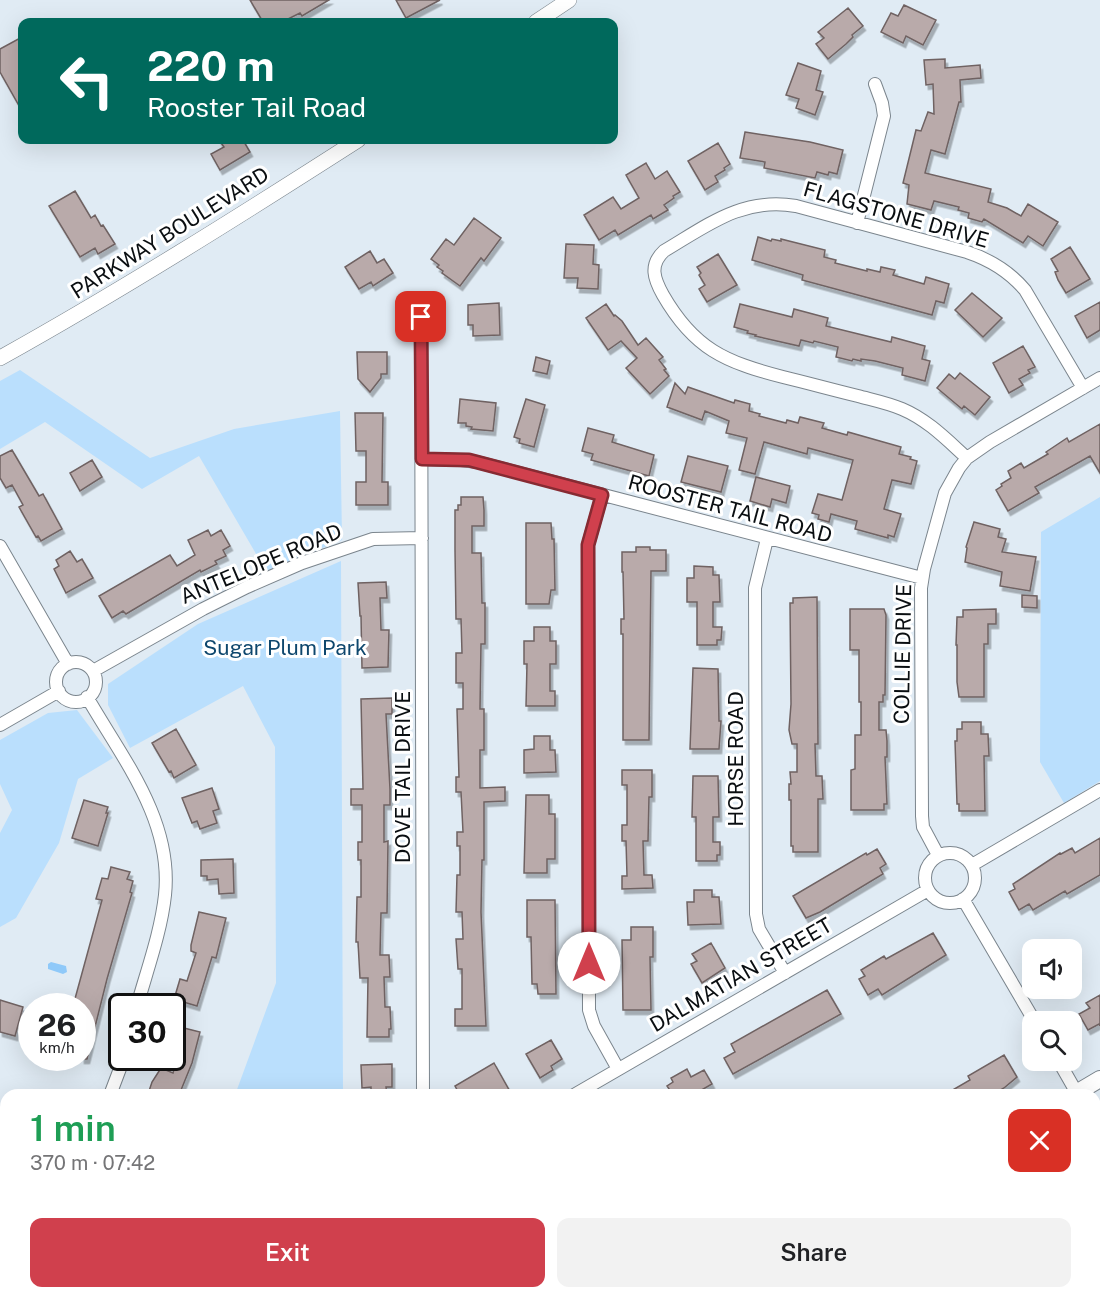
<!DOCTYPE html>
<meta charset="utf-8">
<style>
:root{--surface:#fff;--page:#f2f2f2;--text:#202124;--muted:#757577;--accent:#d0404d}
body{margin:0;font-family:"Public Sans",sans-serif;background:var(--page);color:var(--text);height:100vh;display:flex;flex-direction:column;font-size:22px;white-space:nowrap}
*{box-sizing:border-box;margin:0}
p{font-size:20px;color:var(--muted)}
.icon{flex:none;width:33px;height:33px;fill:none;stroke:currentColor;stroke-width:2;stroke-linecap:round;stroke-linejoin:round}
.map{position:relative;flex:1;overflow:hidden}
.details{position:absolute;left:0px;top:1089px;width:1101px;height:210px;display:flex;flex-direction:column;background:var(--surface);border-radius:18px 18px 0 0;box-shadow:0 6px 24px #0002}
.details>*{flex:none}
.guide{position:absolute;left:18px;top:18px;width:600px;height:126px;border-radius:12px;box-shadow:0 6px 24px #0002;background:#00695c;color:#fff;overflow:hidden}
.buttons{position:absolute;left:1022px;top:939px;display:grid;gap:12px}
.buttons a{display:grid;place-items:center;width:60px;height:60px;border-radius:12px;background:var(--surface);box-shadow:0 6px 24px #0002;font-size:30px}
.speed{position:absolute;left:18px;top:993px;display:flex;gap:12px;font-size:30px;font-weight:700;text-align:center}
.speed>*{display:grid;place-content:center;width:78px;height:78px;border-radius:50%;background:var(--surface);box-shadow:0 6px 24px #0002;line-height:1}
.speed small{font-size:15px;font-weight:400}
.speed .limit{border:3px solid #111;border-radius:9px;background:#fff;color:#111}
.pin{position:absolute;display:grid;place-items:center;width:51px;height:51px;color:#fff;margin:-26px;border-radius:12px;box-shadow:0 3px 9px #0006}
.me{position:absolute;width:66px;margin:-33px;rotate:0deg;stroke-linejoin:round;filter:drop-shadow(0 0 4px #0008)}
.turn{display:flex;align-items:center;gap:21px;height:126px;padding:0 30px;font-size:27px}
.turn .icon{width:78px;height:78px;stroke-width:2.5}
.turn b{display:block;font-size:42px;line-height:51px}
.round{display:grid;place-items:center;flex:none;width:63px;height:63px;border-radius:12px;background:var(--page)}
.headline{display:flex;align-items:center;justify-content:space-between;height:102px;padding:0 30px}
h1{font-size:36px;font-weight:600;line-height:45px;color:#1e9e55}
.button{display:flex;gap:12px;margin-top:auto;padding:12px 30px}
.button a{flex:1;height:69px;border-radius:12px;background:var(--accent);color:#fff;font-size:24px;font-weight:600;line-height:69px;text-align:center}
.button a+a{background:var(--page);color:var(--text)}
.map>svg:first-child{display:block}
.green{fill:#badffd}
.water{fill:#8fc9f9}
.building{fill:#b9aaaa;stroke:#6f6262;stroke-width:1.5;filter:url(#shadow)}
.lines{fill:none;stroke-linecap:round;stroke-linejoin:round}
.minor-casing{stroke:#7b858d;stroke-width:14}
.tertiary-casing{stroke:#7b858d;stroke-width:16}
.secondary-casing{stroke:#7b858d;stroke-width:18}
.minor{stroke:#fff;stroke-width:12}
.tertiary{stroke:#fff;stroke-width:15}
.secondary{stroke:#fff;stroke-width:16}
.route-casing{stroke:#872a32;stroke-width:15}
.route{stroke:#d0404d;stroke-width:10}
.labels{text-anchor:middle;stroke-width:6;stroke-linejoin:round;paint-order:stroke}
.street-label{font-size:21px;fill:#0a0e11;stroke:#fff}
.park-label{font-size:21px;fill:#0e476d;stroke:#fff}
</style>
<div class="map">
<svg width="1100" height="1299" viewBox="0 0 1100 1299">
<defs>
<filter id="shadow"><feDropShadow dx="2.5" dy="4.5" stdDeviation="0" flood-color="#0004"/></filter>
</defs>
<rect width="100%" height="100%" fill="#e0ebf4"/>
<path class="green" d="M20,370L150,458L234,429L340,411L342,540L266,571L199,456L142,489L45,422L0,449V381Z
M1100,497V781L1064,803L1040,762L1041,532Z
M341,561L343,1095H235L276,983L275,747L243,686L130,748L108,705V684L198,624Z
M77,710L113,758L78,779L59,843L16,918L0,927V833L12,810L0,784V740L48,713Z
M262,1293H342V1299H265Z"/>
<path class="water" d="M51,962L66,966L67,972L63,974L48,969V964Z"/>
<path class="building" d="M250,0H329L302,16L300,13L282,22H263Z
M396,0H440L406,18Z
M904,5L936,20L923,45L906,36L903,43L881,32L891,13L898,16Z
M848,8L863,26L852,35L853,37L846,44L828,59L816,44L824,38L818,32Z
M22,37V111L0,72V49Z
M945,59V68L980,65L981,78L960,80L961,102H959L945,154L931,150L925,173L991,189L988,202L1007,208L1021,216L1028,204L1058,222L1043,246L1028,236L1023,243L984,219L982,222L968,218L969,213L958,210L959,207L934,201L931,210L907,204L909,185L903,183L916,130L921,131L928,112L934,114L933,84L926,85L924,60Z
M798,63L821,71L816,90L823,92L815,115L796,108L799,99L786,95Z
M745,132L810,142L843,150L837,174L829,172L828,175L817,172L815,178L764,168L765,162L740,158Z
M219,140H243L250,152L220,170L211,154L224,147Z
M718,143L730,164L724,168L725,170L715,176L718,182L705,190L688,161Z
M646,163L655,179L667,171L680,192L673,196L674,198L664,205L668,210L653,219L651,215L618,235L615,230L599,240L584,215L613,197L621,209L639,198L626,175Z
M75,191L91,218L95,215L101,226L103,225L115,244L98,254L95,248L80,257L49,206Z
M474,218L501,238L484,261L481,258L460,286L442,273L443,271L437,267L439,265L431,259L446,239L454,245Z
M758,237L771,241L772,239L781,241V239L825,250L824,257L836,260L835,263L867,271V269L880,272L881,267L895,270L893,275L924,284L926,277L949,284L944,303L936,301L932,315L802,280L803,275L752,260Z
M566,244L594,245L593,264L599,265L598,289L577,288L578,278H564Z
M1070,247L1090,279L1066,293L1058,280L1055,272L1058,271L1051,259Z
M370,251L377,263L384,259L393,273L373,286L371,282L359,289L345,267Z
M718,254L737,285L707,302L699,289L705,285L699,275L701,273L697,267Z
M972,293L1002,318L983,337L955,310Z
M1100,302V330L1087,338L1075,316Z
M499,303L500,335L473,336V325H468V305Z
M606,304L614,316L615,315L622,321L638,345L646,338L663,357L659,360L666,369L664,370L669,376L650,394L626,368L637,358L621,341L608,350L586,318Z
M740,304L792,317L794,309L828,318L826,326L891,342L892,337L925,346L922,359L930,361L925,381L902,375L903,368L875,361L861,359V361L853,359L852,361L836,357L838,347L814,341L813,343L801,340L799,346L755,336L756,335L747,333L748,331L734,327Z
M1023,346L1035,367L1028,370L1030,373L1019,379L1023,385L1009,393L993,363Z
M357,352H387V374H381V378L370,392L358,379Z
M536,357L550,361L547,374L533,371Z
M960,373L990,397L975,415L964,406L962,409L937,388L949,374L955,379Z
M675,383L685,394L688,387L734,403L735,400L750,404L749,411L760,414L759,416L786,423L787,420L798,423L800,417L824,423L822,428L847,435L848,432L901,447L899,454L911,457L910,459L917,461L911,484L892,480L884,509L901,514L894,537L888,535V538L855,529L857,521L831,514L829,522L818,519L819,515L812,513L818,494L842,500L853,460L808,448L807,454L764,442L755,474L739,470L747,438L726,433L729,421L705,411L702,420L667,407Z
M460,399L496,403L493,431L471,429L472,427L466,426V423H458Z
M526,399L545,405L534,447L519,443L520,439L514,437Z
M355,413H383L382,482H388V505H356V482H366V451H356Z
M1100,424V473L1090,456L1035,487L1039,493L1008,511L996,490L1002,486L1001,484L1011,478L1008,471L1021,463L1024,468L1048,454L1046,452L1067,438L1069,442Z
M588,428L614,435L612,442L654,455L649,476L591,460L593,454L582,451Z
M12,450L39,496L43,494L62,529L41,541L38,536L36,537L19,507L23,505L12,485L6,488L0,478V456Z
M688,456L728,466L721,492L681,482Z
M92,460L102,477L80,491L70,473Z
M756,477L790,486L786,503L772,499L770,507L750,501Z
M461,497H483L484,510V526H472V553H481L482,603H485V644H481L480,709H484V750H480V788L505,787V801L484,802V860H482L481,912L486,1026H455V1009H462V969H458L456,939H463L462,912H456L457,875H460V846H457V832H463L461,792H456V777H459L457,709H463V683H456V653H462L461,619H456L455,550V510H458V505H461Z
M974,522L1000,529L998,537L1006,539L1002,552L1036,557L1030,591L1000,586L1002,572L965,562L967,548L966,547Z
M526,523H551L552,539H554L555,590H551L549,604H526Z
M208,530L211,536L221,530L230,546L223,550L226,556L215,561L217,564L201,572L200,570L126,614L123,611L112,618L99,596L170,555L177,566L195,555L188,540Z
M636,547H650V550H666V571H651L649,740H623V634H621V619H624L623,572H622V552H636Z
M70,551L77,562L82,559L93,578L66,593L54,569L59,566L56,560Z
M694,566L713,567V575H719L720,602H713V627H722L721,640H717V645H697V602H687V578H694Z
M386,582L387,598H380L381,630H389L388,667L362,668L361,616H360L358,583Z
M1022,595L1037,596V608L1022,607Z
M817,597L818,744H815L816,776H822L823,799H818V852H793V846H791V800H789V784H791L790,772H797V744H792L789,730L791,704L790,603H793V598Z
M850,609H884L886,615L885,695H883V702H879V730H886L887,741V757H885L887,804H884V810H851V770L855,769V735H861V702H859V650H850Z
M996,609V624H988V644H984V697H959L957,682V645H956L957,617H963V610Z
M534,627H550V641H556V664H550V691H555V706H526L527,664H524V641H534Z
M693,668L718,669L719,721H721L719,749H690Z
M392,698V714H386L390,789V805H384V842L388,841L387,913H381L380,955H389L390,977H384L385,1007H390L391,1029H389V1037H367L368,978H360L358,942H356L357,897H361V860H358V842H362V805H351V789H363L361,699Z
M962,722H981V734H988L989,756H984L985,811H959V804H957L955,741H957V729H962Z
M176,729L196,765L174,778L171,771L169,772L152,743Z
M534,736H550V750H555L556,772L524,773V750L534,749Z
M622,770H652V797H649L648,841H643L644,875H652L653,888L622,889V876H627L626,841H622V825H627V785H622Z
M693,776H718L719,817H713V842H720V855H717V861H696V817H692Z
M212,788L219,809L213,811L217,823L200,829L197,821L192,823L182,798Z
M526,795H549V814H555V859H547V873H524Z
M84,800L108,807L106,813H108L98,846L72,838Z
M1100,838V875L1067,894L1065,891L1033,910L1029,904L1019,910L1009,892L1015,889L1013,884L1060,853L1061,854L1072,848L1075,853Z
M877,849L886,864L880,868L883,874L820,912L806,918L793,896L866,853L867,855Z
M233,859L234,893L219,894L218,879L207,880V876H201V860Z
M111,867L130,872L127,879L133,881L130,892L132,893L107,979L87,1059H82V1006H73L102,900L96,899L102,878L108,879Z
M694,890H712V897H719L721,924L688,925L687,902H694Z
M527,900H555L556,994H538L537,984H532L531,937H527Z
M199,912L226,918L216,958L212,957L197,1006L180,1001L181,997L175,996L180,979L187,981L196,953L191,951V945Z
M631,927H653V957H650L651,1010H623L622,940H631Z
M933,933L946,955L882,995L878,989L868,995L859,979L865,976L861,970L884,956L886,959Z
M711,943L725,968L702,983L691,964L697,961L692,954Z
M827,990L841,1014L733,1074L724,1058L735,1052L731,1044Z
M1100,995V1026L1099,1024L1088,1030L1079,1014L1090,1008L1086,1003Z
M0,1000L23,1007L15,1036L0,1032Z
M172,1025L200,1032L192,1063L179,1095H149L151,1092L149,1091L152,1082L161,1068L173,1073L180,1046L172,1044Z
M551,1040L562,1059L551,1066L553,1070L540,1078L526,1054Z
M1004,1055L1017,1077L1004,1088L992,1095H944L970,1080L968,1076Z
M494,1063L512,1095H460L455,1086Z
M392,1064V1087H386L387,1095H371V1087L362,1088L361,1065Z
M687,1069L691,1077L704,1070L712,1084L693,1095H673L667,1086L673,1082L671,1078Z"/>
<g class="lines">
<defs>
<path id="minor" d="M857,223L884,116L882,103L875,84
M421,317L423,1095
M967,458C947,440 928,420 902,409C888,403 873,400 858,396C833,390 808,383 783,377C725,362 694,349 663,295C654,279 649,265 664,251C708,225 742,197 796,206L967,252C991,260 1009,271 1025,290L1083,388
M422,459L461,460L477,462L922,578
M602,495L588,545L589,1010L594,1026L618,1069
M767,539L755,588L756,914L759,929L785,973
M0,546L68,664
M56 682a20 20 0 1 1 40 0a20 20 0 1 1-40 0Z
M93,671L203,609L247,587L302,563L373,539L422,538
M87,697C122,758 173,820 165,895C161,932 147,970 137,1006
M0,725L59,691
M925 878a25 25 0 1 1 50 0a25 25 0 1 1-50 0Z
M938,855L923,827L922,816L921,588L924,569L945,493L959,468L967,458L990,442L1100,378
M972,865L1100,790
M963,899L1035,1022
M1058,1060L1078,1095
M110,1095L124,1058
M574,1095L928,890
M1095,1124L1100,1132
M0,1189L6,1185
M1095,1267L1100,1263
M892,1293L895,1299
M222,1299L233,1293
M1046,1299L1057,1293"/>
<path id="tertiary" d="M536,22L569,0
M0,358C122,290 241,215 358,140"/>
<path id="secondary" d="M1073,1095L1100,1079
M721,1299L731,1293"/>
</defs>
<use href="#minor" class="minor-casing"/>
<use href="#tertiary" class="tertiary-casing"/>
<use href="#secondary" class="secondary-casing"/>
<use href="#minor" class="minor"/>
<use href="#tertiary" class="tertiary"/>
<use href="#secondary" class="secondary"/>
</g>
<g class="lines">
<defs>
<path id="route" d="M421,317L422,459L469,460L602,495L588,545L589,963"/>
</defs>
<use href="#route" class="route-casing"/>
<use href="#route" class="route"/>
</g>
<g class="labels">
<g class="street-label">
<text transform="translate(896 215) rotate(16)" y="7">FLAGSTONE DRIVE</text>
<text transform="translate(170 233) rotate(-32)" y="7">PARKWAY BOULEVARD</text>
<text transform="translate(730 509) rotate(15)" y="7">ROOSTER TAIL ROAD</text>
<text transform="translate(261 564) rotate(-23)" y="7">ANTELOPE ROAD</text>
<text transform="translate(903 654) rotate(-89)" y="7">COLLIE DRIVE</text>
<text transform="translate(736 759) rotate(-90)" y="7">HORSE ROAD</text>
<text transform="translate(403 777) rotate(-90)" y="7">DOVE TAIL DRIVE</text>
<text transform="translate(741 975) rotate(-30)" y="7">DALMATIAN STREET</text>
</g>
<g class="park-label">
<text x="285" y="655">Sugar Plum Park</text>
</g>
</g>
</svg>
<div class="buttons">
<a><svg class="icon" aria-label="sound" viewBox="0 0 24 24"><path d="M4 9h4l5-4v14l-5-4H4zM17 9q2 3 0 6"/></svg></a>
<a><svg class="icon" aria-label="search" viewBox="0 0 24 24"><circle cx="10" cy="10" r="6"/><path d="M15 15l6 6"/></svg></a>
</div>
<div class="speed"><div>26<small>km/h</small></div><div class="limit">30</div></div>
<div class="pin" style="left:421px;top:317px;background:#d93025"><svg class="icon" aria-label="arrive" viewBox="0 0 24 24"><path d="M6 21V4h12l-3 4 3 4H6"/></svg></div>
<svg class="me" style="left:589px;top:963px" viewBox="-20 -20 40 40"><circle r="19" fill="#fff"/><path d="M0-13L10 11 0 6-10 11z" fill="#d0404d"/></svg>
<div class="guide">
<div class="turn"><svg class="icon" aria-label="left" viewBox="0 0 24 24"><path d="M17 20v-9H6M10 6l-5 5 5 5"/></svg><div><b>220 m</b>Rooster Tail Road</div></div>
</div>
<section class="details">
<div class="headline"><div><h1>1 min</h1><p>370 m · 07:42</p></div><a class="round" style="background:#d93025;color:#fff"><svg class="icon" aria-label="close" viewBox="0 0 24 24"><path d="M6 6l12 12M18 6L6 18"/></svg></a></div>
<div class="button"><a>Exit</a><a>Share</a></div>
</section>
</div>
